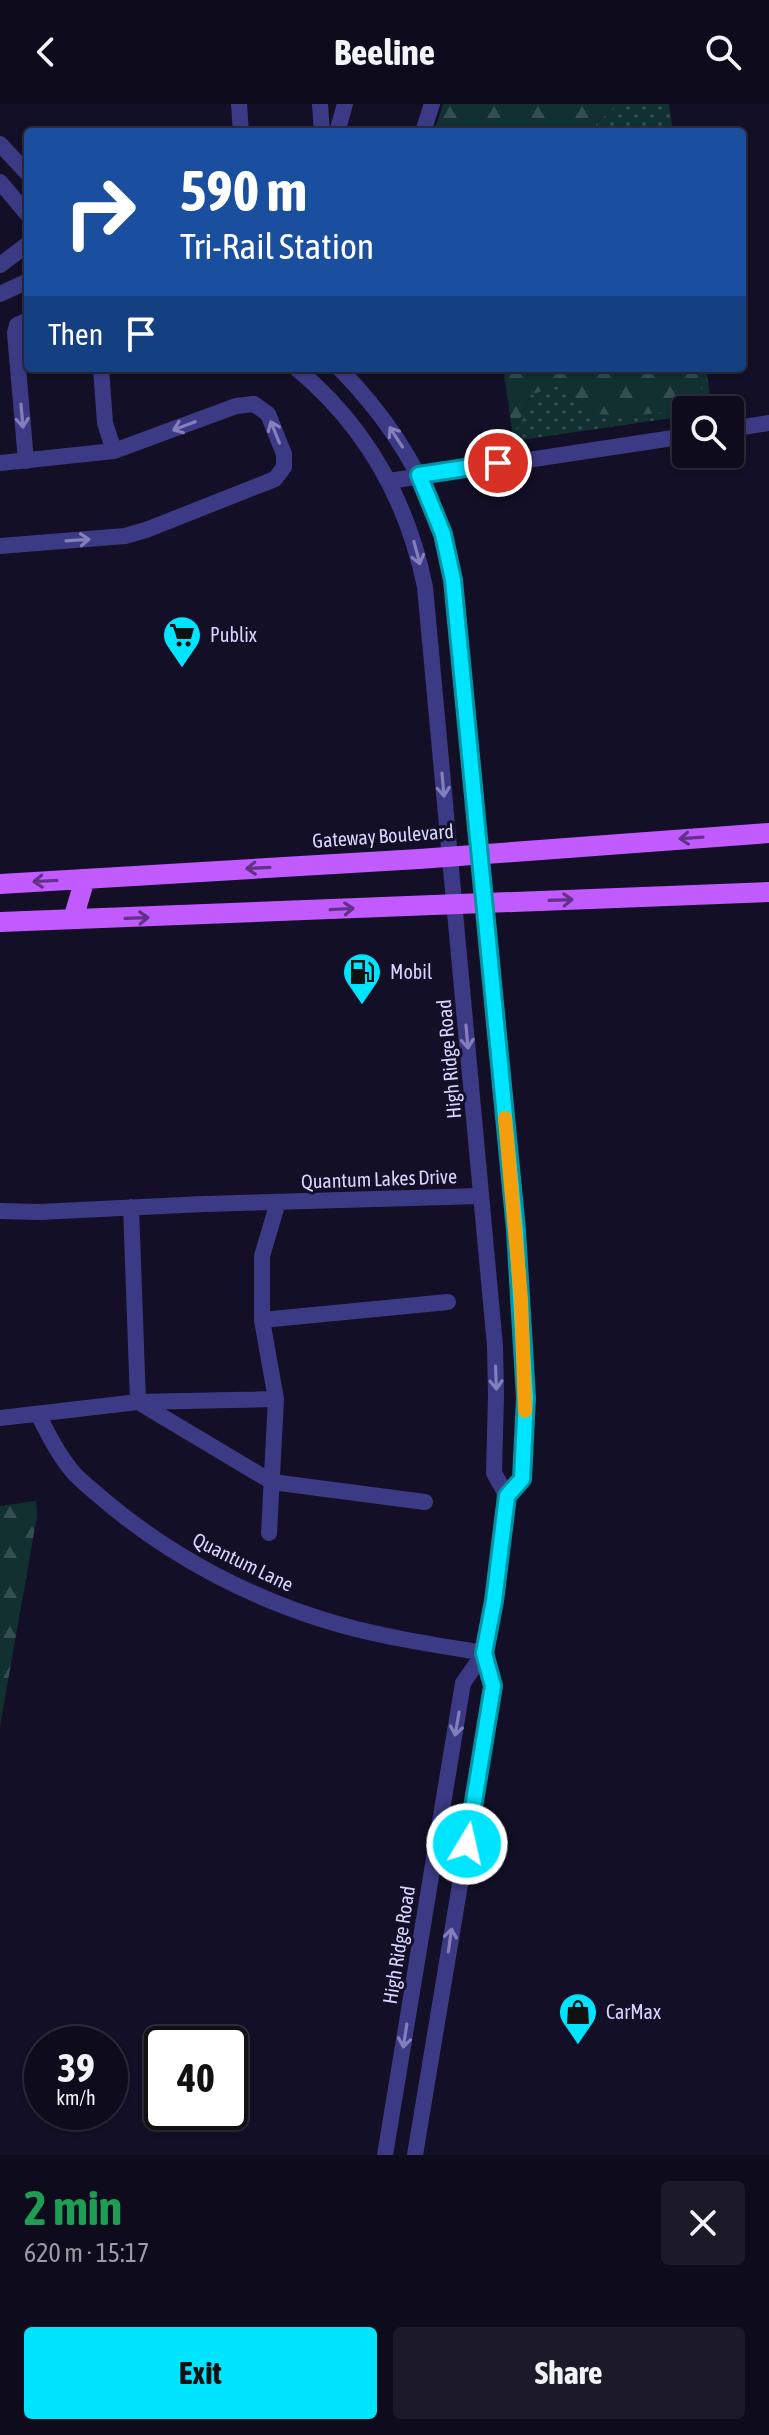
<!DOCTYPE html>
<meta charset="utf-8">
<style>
:root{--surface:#0e0b1c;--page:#1c1929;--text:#f1f3f6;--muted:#9b9ba3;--line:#2e2b3b;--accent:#00e5ff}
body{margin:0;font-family:"Asap Condensed",sans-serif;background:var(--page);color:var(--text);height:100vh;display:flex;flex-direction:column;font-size:30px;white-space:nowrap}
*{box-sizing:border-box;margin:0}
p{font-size:26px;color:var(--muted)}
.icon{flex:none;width:44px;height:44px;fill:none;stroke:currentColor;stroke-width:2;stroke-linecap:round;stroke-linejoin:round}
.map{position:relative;height:2051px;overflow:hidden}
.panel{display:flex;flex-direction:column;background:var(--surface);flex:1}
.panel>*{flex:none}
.top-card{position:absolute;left:24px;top:24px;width:722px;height:244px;border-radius:8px;box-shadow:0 2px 6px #0004,0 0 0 2px var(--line);background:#1a4fa0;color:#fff;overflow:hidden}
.controls{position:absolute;left:672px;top:292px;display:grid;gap:16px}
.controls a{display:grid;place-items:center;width:72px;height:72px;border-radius:8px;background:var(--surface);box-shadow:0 2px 6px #0004,0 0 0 2px var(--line);font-size:40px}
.speed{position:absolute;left:24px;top:1922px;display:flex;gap:16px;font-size:40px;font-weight:700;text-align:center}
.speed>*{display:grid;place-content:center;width:104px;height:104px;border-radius:50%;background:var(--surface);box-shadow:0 2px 6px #0004,0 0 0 2px var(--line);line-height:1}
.speed small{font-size:20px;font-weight:400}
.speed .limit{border:4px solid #111;border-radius:12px;background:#fff;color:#111}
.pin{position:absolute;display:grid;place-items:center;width:68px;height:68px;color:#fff;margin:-34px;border:4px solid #fff;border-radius:50%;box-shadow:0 2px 8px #0007}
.me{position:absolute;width:88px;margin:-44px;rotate:9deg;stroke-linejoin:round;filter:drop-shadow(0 0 6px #0008)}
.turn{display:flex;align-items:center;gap:28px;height:168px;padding:0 24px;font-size:36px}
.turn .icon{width:104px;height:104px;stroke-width:2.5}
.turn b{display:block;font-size:56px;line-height:68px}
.then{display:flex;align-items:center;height:76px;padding:0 24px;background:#0003;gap:16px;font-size:30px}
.round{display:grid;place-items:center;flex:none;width:84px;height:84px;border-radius:8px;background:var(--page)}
.overview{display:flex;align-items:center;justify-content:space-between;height:136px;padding:0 24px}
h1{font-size:48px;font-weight:700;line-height:60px;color:#1e9e55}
.primary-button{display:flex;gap:16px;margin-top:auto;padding:16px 24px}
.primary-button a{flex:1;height:92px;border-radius:8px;background:var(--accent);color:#111;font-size:32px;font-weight:700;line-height:92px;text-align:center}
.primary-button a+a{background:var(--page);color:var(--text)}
header{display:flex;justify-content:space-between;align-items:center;height:104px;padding:0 24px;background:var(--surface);font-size:36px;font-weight:700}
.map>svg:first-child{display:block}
.grass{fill:url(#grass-dots)}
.forest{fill:url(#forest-firs)}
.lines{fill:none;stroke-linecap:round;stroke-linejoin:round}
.minor{stroke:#3d3a85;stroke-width:16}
.major{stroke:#c25bff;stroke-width:20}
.oneway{stroke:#837fbc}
.oneway2{stroke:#623188}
.route-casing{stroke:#0095a6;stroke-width:20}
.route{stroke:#00e5ff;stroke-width:14}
.slow{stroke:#f59e0b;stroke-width:14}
.labels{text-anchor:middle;stroke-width:6;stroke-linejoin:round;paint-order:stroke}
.poi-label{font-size:20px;fill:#d9d4ff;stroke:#130f26;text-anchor:start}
.street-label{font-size:20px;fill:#d9d4ff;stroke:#130f26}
</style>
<header><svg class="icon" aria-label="back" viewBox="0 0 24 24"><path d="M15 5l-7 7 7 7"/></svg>Beeline<svg class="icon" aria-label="search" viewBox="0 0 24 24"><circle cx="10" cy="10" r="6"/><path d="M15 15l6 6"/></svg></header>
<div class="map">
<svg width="769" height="2051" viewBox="0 0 769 2051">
<defs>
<pattern id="grass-dots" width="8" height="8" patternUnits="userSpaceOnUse" patternTransform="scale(2)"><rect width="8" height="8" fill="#12302f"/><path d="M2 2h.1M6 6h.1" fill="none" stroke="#344d4e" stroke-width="1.8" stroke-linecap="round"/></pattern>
<pattern id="forest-firs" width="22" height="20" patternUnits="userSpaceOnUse" patternTransform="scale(2)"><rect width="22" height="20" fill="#12302f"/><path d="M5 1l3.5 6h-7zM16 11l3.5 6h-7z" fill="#344d4e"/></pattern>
</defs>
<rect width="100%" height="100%" fill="#130f26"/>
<path class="grass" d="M617,0H669L673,28H595L596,20Z
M697,264H706L711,299L709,306H686V312L514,337L513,332L530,291L558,282L596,310L703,296Z"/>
<path class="forest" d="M443,0H617L596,20L594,28H434Z
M503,264H697L703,296L692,305L630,312L596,310L558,282L530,291L513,332Z
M36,1397L37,1412L0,1622V1402Z"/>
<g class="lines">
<path class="minor" d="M239,0L241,28
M320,0L322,28
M337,28L345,0
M423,28L432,0
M0,40L28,70
M0,78L28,111
M0,161L28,140
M0,190L28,177
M101,264L105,319L114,347
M296,264C366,322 407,395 425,483L495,1242L496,1291L494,1369L507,1392
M339,264C393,319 433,383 450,458L516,1126L526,1294L522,1375L507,1392L494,1497L484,1549L463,1579L385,2051
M730,325L769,319
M26,357L15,229L17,221L28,216
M0,359L114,347L236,302L254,300L268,310L284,350V363L275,375L146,426L125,432L0,442
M389,377L686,332
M131,1103L138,1298L272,1378L425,1398
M0,1107L39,1108L204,1100L481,1092
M262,1216L448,1198
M38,1310C48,1330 58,1350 72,1367C81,1378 94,1387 104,1396C171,1453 255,1497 341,1521C388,1534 436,1541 484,1549
M0,1314L138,1298L276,1295
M269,1429L276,1295L262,1216V1152L278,1098
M415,2051L493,1582L484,1549"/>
<path class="major" d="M0,780L419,755L769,729
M73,815L85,775
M0,818L769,788"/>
</g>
<defs><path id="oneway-shaft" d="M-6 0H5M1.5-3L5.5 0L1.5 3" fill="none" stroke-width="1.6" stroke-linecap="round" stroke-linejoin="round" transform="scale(2)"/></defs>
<g class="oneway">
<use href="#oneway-shaft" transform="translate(22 312) rotate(85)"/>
<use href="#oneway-shaft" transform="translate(184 322) rotate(159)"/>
<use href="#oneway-shaft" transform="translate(275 328) rotate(-112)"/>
<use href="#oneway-shaft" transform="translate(396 333) rotate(-123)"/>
<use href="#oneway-shaft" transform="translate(78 436) rotate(-4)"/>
<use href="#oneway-shaft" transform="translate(417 449) rotate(75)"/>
<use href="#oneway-shaft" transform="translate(443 681) rotate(85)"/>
<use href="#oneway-shaft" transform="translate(467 933) rotate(85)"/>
<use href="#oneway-shaft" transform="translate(496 1274) rotate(88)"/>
<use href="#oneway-shaft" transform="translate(457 1620) rotate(100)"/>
<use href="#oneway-shaft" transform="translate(450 1836) rotate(-82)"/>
<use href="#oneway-shaft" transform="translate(405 1932) rotate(99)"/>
</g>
<g class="oneway2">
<use href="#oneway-shaft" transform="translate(691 734) rotate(176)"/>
<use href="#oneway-shaft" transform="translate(258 764) rotate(177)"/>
<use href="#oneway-shaft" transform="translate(45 777) rotate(177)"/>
<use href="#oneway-shaft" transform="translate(561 796) rotate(-2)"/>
<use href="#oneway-shaft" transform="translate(342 805) rotate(-3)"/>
<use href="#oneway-shaft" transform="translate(137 814) rotate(-2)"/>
</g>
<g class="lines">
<defs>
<path id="route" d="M467,1740L493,1582L484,1549L494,1497L507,1392L522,1375L526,1294L516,1126L453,476L443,430L419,371L498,359"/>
</defs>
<use href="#route" class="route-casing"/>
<use href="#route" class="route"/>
<path class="slow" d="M505,1014L521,1195L525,1307"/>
</g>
<defs>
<symbol id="supermarket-pin" viewBox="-11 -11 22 30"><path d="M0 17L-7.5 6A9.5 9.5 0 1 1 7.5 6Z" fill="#00e5ff" stroke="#130f26"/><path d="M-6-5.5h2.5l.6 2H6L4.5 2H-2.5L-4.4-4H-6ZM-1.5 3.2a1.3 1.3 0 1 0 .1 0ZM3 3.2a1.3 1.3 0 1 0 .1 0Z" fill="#111"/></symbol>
<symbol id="fuel-pin" viewBox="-11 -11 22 30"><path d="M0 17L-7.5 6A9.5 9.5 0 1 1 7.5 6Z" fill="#00e5ff" stroke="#130f26"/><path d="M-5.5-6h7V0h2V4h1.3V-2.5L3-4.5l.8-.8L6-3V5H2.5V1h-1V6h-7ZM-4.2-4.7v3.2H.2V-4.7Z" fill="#111"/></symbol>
<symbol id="shop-pin" viewBox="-11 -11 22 30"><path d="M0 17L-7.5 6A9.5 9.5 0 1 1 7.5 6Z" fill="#00e5ff" stroke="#130f26"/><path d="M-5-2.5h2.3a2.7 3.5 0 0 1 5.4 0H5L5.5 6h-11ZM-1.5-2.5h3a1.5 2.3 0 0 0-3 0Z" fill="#111"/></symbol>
</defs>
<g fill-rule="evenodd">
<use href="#supermarket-pin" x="160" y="509" width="44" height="60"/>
<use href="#fuel-pin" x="340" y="846" width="44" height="60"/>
<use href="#shop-pin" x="556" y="1886" width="44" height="60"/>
</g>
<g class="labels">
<g class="poi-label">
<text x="210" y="538">Publix</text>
<text x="390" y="875">Mobil</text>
<text x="606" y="1915">CarMax</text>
</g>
<g class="street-label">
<text transform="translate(383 732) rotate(-4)" y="7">Gateway Boulevard</text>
<text transform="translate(449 955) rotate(-95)" y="7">High Ridge Road</text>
<text transform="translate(379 1075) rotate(-2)" y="7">Quantum Lakes Drive</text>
<text transform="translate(243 1458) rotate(26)" y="7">Quantum Lane</text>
<text transform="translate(399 1841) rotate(-81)" y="7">High Ridge Road</text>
</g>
</g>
</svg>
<div class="controls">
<a><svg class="icon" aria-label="search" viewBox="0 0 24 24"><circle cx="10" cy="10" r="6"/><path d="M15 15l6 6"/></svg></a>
</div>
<div class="speed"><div>39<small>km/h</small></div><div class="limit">40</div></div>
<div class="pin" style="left:498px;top:359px;background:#d93025"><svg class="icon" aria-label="arrive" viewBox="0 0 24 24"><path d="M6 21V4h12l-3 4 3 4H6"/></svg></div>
<svg class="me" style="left:467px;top:1740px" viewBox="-20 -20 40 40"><circle r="17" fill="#00e5ff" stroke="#fff" stroke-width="3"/><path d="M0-11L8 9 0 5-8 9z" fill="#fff"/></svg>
<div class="top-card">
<div class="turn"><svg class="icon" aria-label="right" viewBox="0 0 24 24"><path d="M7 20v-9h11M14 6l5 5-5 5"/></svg><div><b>590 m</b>Tri-Rail Station</div></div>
<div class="then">Then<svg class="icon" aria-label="arrive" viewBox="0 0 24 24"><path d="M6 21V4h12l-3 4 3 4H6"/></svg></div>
</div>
</div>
<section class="panel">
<div class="overview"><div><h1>2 min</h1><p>620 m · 15:17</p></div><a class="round"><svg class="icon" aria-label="close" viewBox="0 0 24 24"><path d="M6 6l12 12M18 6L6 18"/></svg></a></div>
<div class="primary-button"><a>Exit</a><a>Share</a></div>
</section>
